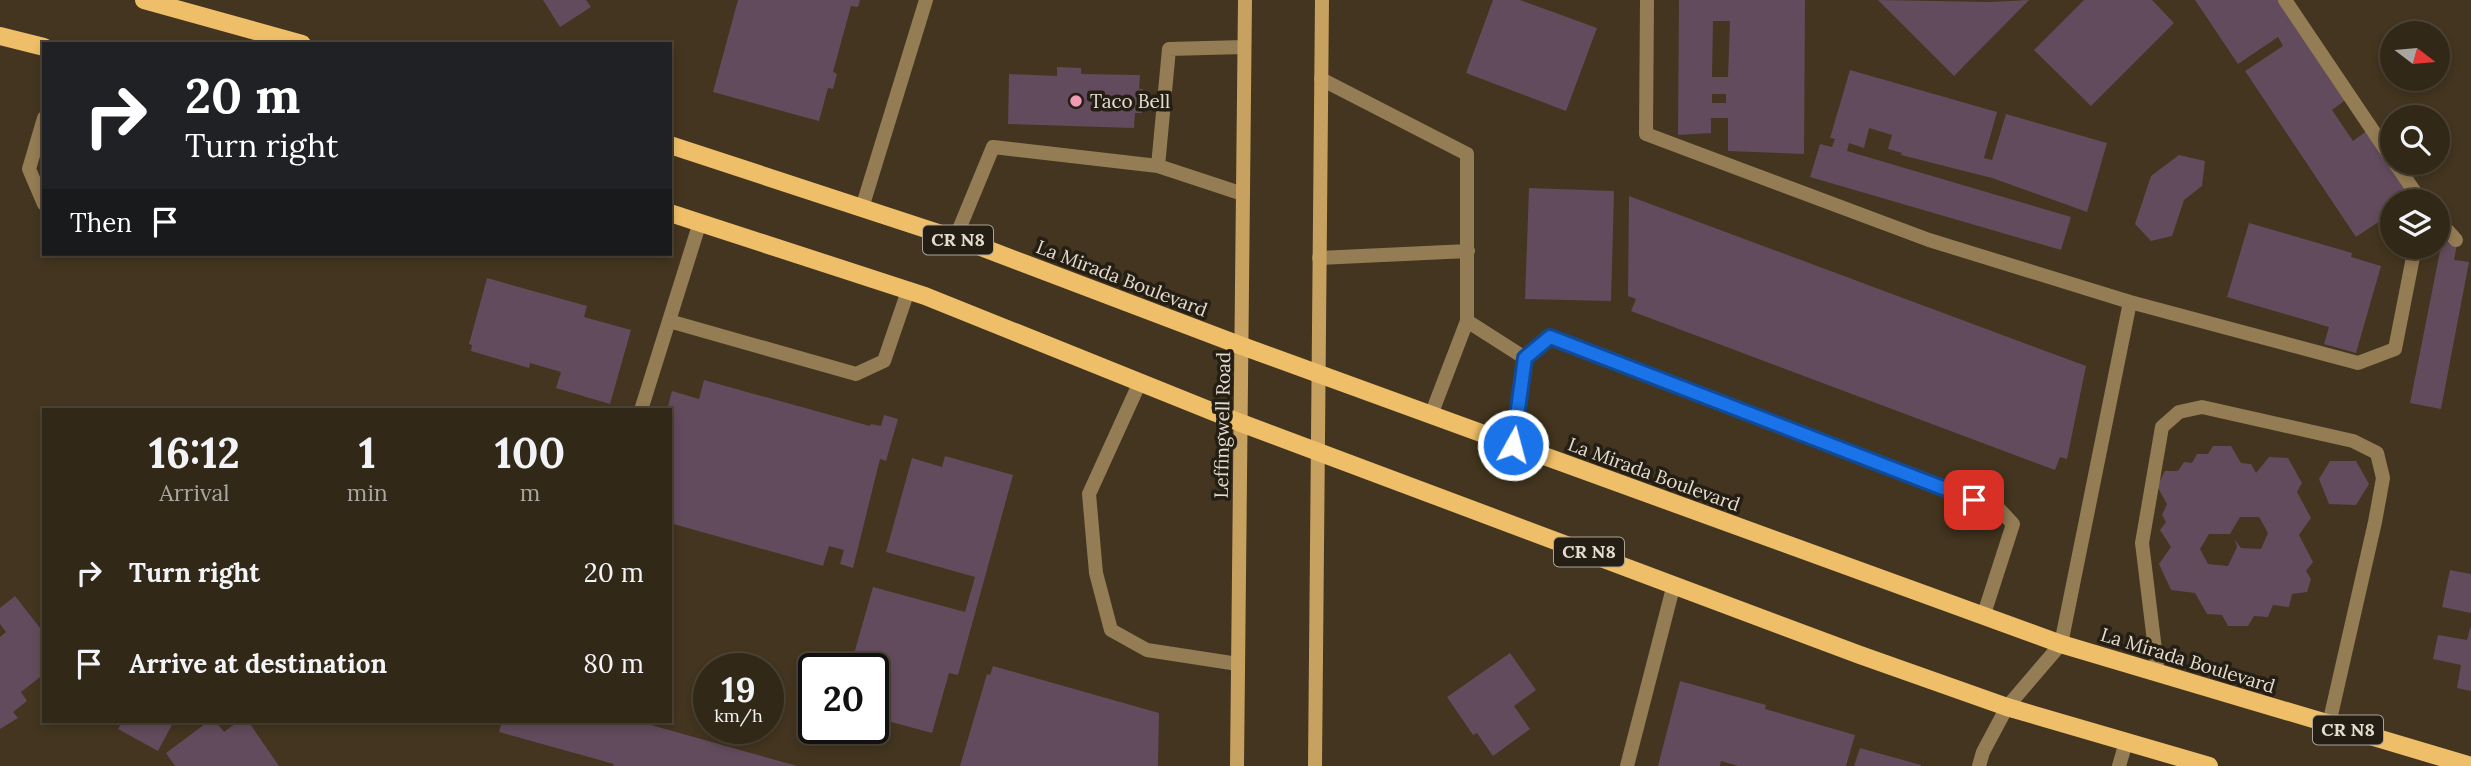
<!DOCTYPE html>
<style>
:root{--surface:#322817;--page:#3a3020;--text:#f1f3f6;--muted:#a8a6a1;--line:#4d4436}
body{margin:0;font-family:Lora,serif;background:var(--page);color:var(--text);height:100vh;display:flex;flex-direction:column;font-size:26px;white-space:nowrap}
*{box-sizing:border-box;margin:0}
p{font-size:23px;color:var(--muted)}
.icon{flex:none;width:38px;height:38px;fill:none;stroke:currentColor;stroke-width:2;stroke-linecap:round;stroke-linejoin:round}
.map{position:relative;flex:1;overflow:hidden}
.drawer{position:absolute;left:42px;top:408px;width:630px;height:315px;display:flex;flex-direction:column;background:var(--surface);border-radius:0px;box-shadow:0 4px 10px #0003,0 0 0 2px var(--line)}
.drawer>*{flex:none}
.guide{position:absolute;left:42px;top:42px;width:630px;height:214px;border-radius:0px;box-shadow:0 4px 10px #0003,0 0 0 2px var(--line);background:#202124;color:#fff;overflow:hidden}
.needle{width:46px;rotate:106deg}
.tools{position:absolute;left:2380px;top:21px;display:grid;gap:14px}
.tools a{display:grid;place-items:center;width:70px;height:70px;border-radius:50%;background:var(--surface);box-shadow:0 4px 10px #0003,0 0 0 2px var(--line);font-size:35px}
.speed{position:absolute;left:693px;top:653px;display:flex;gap:14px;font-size:35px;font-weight:700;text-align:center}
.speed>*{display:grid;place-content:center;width:91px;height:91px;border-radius:50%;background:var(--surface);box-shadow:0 4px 10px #0003,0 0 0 2px var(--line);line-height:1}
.speed small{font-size:18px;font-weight:400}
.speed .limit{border:4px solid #111;border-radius:10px;background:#fff;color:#111}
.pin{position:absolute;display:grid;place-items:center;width:60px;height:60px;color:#fff;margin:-30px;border-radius:14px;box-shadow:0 4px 10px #0006}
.me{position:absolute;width:77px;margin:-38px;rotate:7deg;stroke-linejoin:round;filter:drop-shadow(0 0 5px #0008)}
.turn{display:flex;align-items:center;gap:24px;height:147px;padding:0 28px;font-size:32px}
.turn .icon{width:91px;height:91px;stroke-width:2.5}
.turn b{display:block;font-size:49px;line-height:60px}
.then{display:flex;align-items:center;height:66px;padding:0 28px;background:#0003;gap:14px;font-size:26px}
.eta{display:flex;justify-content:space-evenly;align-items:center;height:119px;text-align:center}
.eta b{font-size:42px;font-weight:700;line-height:49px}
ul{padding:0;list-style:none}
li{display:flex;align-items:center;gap:21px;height:91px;padding:0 28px}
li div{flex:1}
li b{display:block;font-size:26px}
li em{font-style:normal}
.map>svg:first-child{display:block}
.building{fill:#624b5c;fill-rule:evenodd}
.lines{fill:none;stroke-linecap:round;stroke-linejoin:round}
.lane{stroke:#947c54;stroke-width:14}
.secondary{stroke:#c7a160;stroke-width:14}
.primary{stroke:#efbe68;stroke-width:18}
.route-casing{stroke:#114b97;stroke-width:18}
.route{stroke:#1a73e8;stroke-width:12}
.poi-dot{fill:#f09ab6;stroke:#241e14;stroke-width:2.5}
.labels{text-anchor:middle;stroke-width:7;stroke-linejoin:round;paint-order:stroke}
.shield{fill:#241e14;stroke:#aba396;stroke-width:2}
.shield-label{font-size:18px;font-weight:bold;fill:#e5dcce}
.poi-label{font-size:19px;fill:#e5dcce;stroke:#241e14;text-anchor:start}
.street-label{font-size:19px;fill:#e5dcce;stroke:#241e14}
</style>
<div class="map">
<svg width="2471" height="766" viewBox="0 0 2471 766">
<rect width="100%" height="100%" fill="#43351f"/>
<path class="building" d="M543,0H586L591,7L560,27Z
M738,0H860L858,7L851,6L833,72L837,74L833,89L828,88L819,121L713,92Z
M1493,0H1520L1597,28L1566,111L1466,73Z
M1679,0H1805L1804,154L1728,151V118H1711V133L1678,135ZM1713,21H1730L1728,77H1712ZM1712,94H1726V103H1712Z
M1878,0L1991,2L2029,0L1954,76Z
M2084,0H2152L2174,23L2091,106L2034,50Z
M2195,0H2279L2348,98L2332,110L2353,141L2368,130L2414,198L2392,201V213L2356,237L2245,71L2283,46L2278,37L2238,64Z
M1057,67L1081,68V74L1140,75L1139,89H1143L1142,113H1135L1134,128L1008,124L1009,74L1057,76Z
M1850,70L1997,112L1984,158L1992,160L2006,114L2107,143L2087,212L1992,178L1901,155L1902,153L1888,149L1892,135L1869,128L1864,148L1849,143L1847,151L2071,217L2061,250L1810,177L1820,144L1832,147L1835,139L1830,138Z
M2179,155L2205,161L2202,186L2184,200L2172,236L2151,241L2135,224L2151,176Z
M1529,188L1614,191L1611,301L1525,299Z
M1629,196L2086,366L2067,459L2060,457L2055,470L1631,311L1636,299L1628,296Z
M2249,223L2352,253L2351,257L2381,266L2356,353L2324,344L2329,327L2227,297Z
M2442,241L2457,244L2454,260L2469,262L2441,409L2410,403Z
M487,278L587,306L584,317L631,330L610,404L556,388L561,372L530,363L529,368L471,351L472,345L469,344Z
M704,380L870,426L871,424L881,426L884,415L898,419L886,461L880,459L853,568L840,564L844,550L829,546L823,566L670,523V410H667L672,391L699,399Z
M2213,446H2231L2241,463L2251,464L2256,473L2269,457L2288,458L2302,483L2297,492L2311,518L2299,535L2313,562L2306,571L2311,579L2307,592L2292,594L2289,607L2273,605L2268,617L2254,616L2248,626H2228L2222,615L2207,614L2195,593L2171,590L2159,564L2171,547L2160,530L2166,522L2162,515L2167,504L2157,486L2165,471H2178L2184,462L2192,463L2197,454H2208ZM2240,517H2259L2268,533L2261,549L2241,548L2235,540L2237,547L2228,566L2208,564L2200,549L2209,534H2230Z
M945,456L1013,475L958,675L949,673L932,733L873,717V668H850L873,587L965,612L975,577L886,552L912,458L942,467Z
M2330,461H2356L2369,484L2356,505L2329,504L2319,479Z
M2450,570L2471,574V613L2442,607Z
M15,596L44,633V674L21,692L27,701L13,712L18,718L0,729V637L6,632L0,624V608Z
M2471,625V691L2457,688L2461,665L2433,659L2438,635L2467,640Z
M1510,653L1536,690L1514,706L1530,729L1493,756L1477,733L1473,735L1447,697Z
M993,666L1159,713L1158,766H960L987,674L990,675Z
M1680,681L1766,705L1765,709L1855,735L1846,766H1738L1721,761L1720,766H1658Z
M123,721H174L158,751L118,729Z
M209,721H215L224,732L239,721H248L279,766H175L166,753Z
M502,721H637L797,766H613L614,764L499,732Z
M1860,748L1921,765V766H1854Z"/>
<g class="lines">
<path class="lane" d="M1647,0L1646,134L1929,240L2130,302L2358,363L2395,349L2415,247
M2285,0L2392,159
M1321,79L1467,154V321L1431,415
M44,118L29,169L44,204
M2395,163L2421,201
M1158,166L1243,194
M862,208L926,0
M2438,220L2456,240
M955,239L993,147L1158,166L1169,49L1244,47
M1319,258L1468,251
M669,321L856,374L884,361L908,291
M1467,321L1525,358
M1140,382L1089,494L1096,573L1111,630L1147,650L1238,664
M641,410L700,222
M1513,445L1525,358L1551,337L1999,509L2013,524L1983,617
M2158,674L2142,543L2162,427L2179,412L2202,407L2353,441L2377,453L2383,478L2375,522L2329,724
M1627,766L1674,584
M1979,766L1983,752L2007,707L2061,644L2130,302
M2119,766L2126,742"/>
<path class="secondary" d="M1237,766L1245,0
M1315,766L1322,0"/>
<path class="primary" d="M144,0L302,44
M0,36L44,47
M670,145L981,247L1242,346L2061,644L2471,766
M670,213L925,296L1241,423L1860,655L2007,707L2209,766"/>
</g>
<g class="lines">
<defs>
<path id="route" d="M1513,445L1525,358L1550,337L1974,500"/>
</defs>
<use href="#route" class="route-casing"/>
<use href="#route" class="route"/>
</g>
<circle class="poi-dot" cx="1076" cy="101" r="7"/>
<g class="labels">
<g class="shield">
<rect x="923" y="225.5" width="70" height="29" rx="5"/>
<rect x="1554" y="537.5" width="70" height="29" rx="5"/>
<rect x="2313" y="715.5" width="70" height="29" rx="5"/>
</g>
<g class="shield-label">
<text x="958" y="246">CR N8</text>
<text x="1589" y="558">CR N8</text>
<text x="2348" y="736">CR N8</text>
</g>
<g class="poi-label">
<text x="1090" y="108">Taco Bell</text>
</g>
<g class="street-label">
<text transform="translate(1122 278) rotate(21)" y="7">La Mirada Boulevard</text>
<text transform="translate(1222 425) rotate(-89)" y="7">Leffingwell Road</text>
<text transform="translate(1654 474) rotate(20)" y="7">La Mirada Boulevard</text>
<text transform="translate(2188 660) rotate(17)" y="7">La Mirada Boulevard</text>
</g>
</g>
</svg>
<div class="tools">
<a><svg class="needle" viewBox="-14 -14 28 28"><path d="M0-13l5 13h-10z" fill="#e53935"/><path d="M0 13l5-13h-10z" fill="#a8a6a1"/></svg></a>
<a><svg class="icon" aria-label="search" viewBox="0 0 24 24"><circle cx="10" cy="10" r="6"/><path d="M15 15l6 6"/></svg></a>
<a><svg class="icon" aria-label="layers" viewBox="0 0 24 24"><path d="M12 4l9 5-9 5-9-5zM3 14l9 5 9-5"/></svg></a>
</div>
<div class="speed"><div>19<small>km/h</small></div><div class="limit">20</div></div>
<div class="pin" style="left:1974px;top:500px;background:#d93025"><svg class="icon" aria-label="arrive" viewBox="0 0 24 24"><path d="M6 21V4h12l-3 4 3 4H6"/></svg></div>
<svg class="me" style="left:1513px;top:445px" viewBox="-20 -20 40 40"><circle r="17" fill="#1a73e8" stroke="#fff" stroke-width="3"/><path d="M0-11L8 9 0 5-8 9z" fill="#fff"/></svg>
<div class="guide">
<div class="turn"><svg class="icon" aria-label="right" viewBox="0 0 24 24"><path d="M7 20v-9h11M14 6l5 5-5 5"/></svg><div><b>20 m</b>Turn right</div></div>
<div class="then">Then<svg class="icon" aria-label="arrive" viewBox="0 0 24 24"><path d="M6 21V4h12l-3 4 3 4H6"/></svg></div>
</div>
<section class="drawer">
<div class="eta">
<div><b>16:12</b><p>Arrival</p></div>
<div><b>1</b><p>min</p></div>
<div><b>100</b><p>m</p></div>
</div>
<ul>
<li><svg class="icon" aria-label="right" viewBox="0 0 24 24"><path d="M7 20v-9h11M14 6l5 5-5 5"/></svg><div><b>Turn right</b></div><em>20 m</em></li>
<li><svg class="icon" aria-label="arrive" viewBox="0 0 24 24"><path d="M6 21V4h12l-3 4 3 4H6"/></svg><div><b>Arrive at destination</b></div><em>80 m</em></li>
</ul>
</section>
</div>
